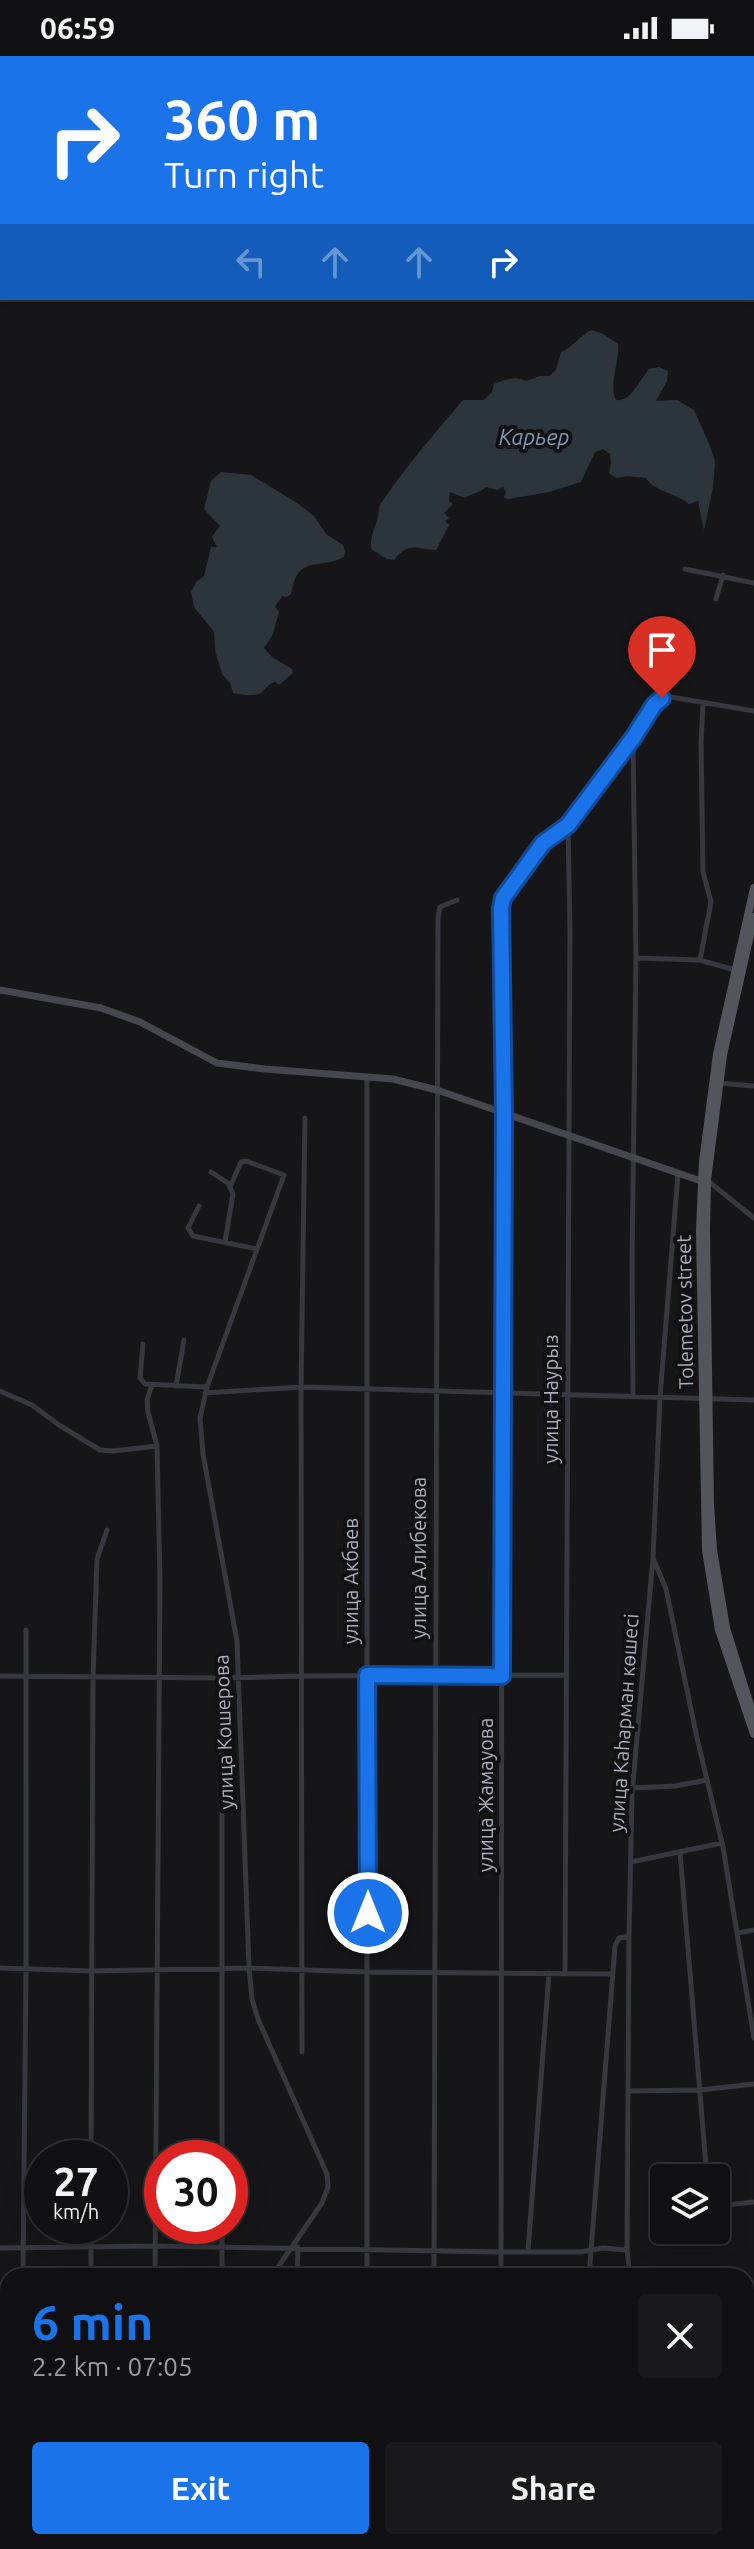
<!DOCTYPE html>
<meta charset="utf-8">
<style>
:root{--surface:#101012;--page:#19191b;--text:#f1f3f6;--muted:#9c9d9f;--line:#303032;--accent:#1a73e8}
body{margin:0;font-family:Ubuntu,sans-serif;background:var(--page);color:var(--text);height:100vh;display:flex;flex-direction:column;font-size:30px;white-space:nowrap}
*{box-sizing:border-box;margin:0}
p{font-size:26px;color:var(--muted)}
.icon{flex:none;width:44px;height:44px;fill:none;stroke:currentColor;stroke-width:2;stroke-linecap:round;stroke-linejoin:round}
.map{position:relative;flex:1;overflow:hidden}
.panel{position:absolute;left:0px;top:2212px;width:754px;height:282px;display:flex;flex-direction:column;background:var(--surface);border-radius:24px 24px 0 0;box-shadow:0 4px 20px #0003,0 0 0 2px var(--line)}
.panel>*{flex:none}
.guide{position:absolute;left:0px;top:0px;width:754px;height:244px;box-shadow:0 4px 20px #0003,0 0 0 2px var(--line);background:#1a73e8;color:#fff;overflow:hidden}
.controls{position:absolute;left:650px;top:2108px;display:grid;gap:16px}
.controls a{display:grid;place-items:center;width:80px;height:80px;border-radius:8px;background:var(--surface);box-shadow:0 4px 20px #0003,0 0 0 2px var(--line);font-size:40px}
.speed{position:absolute;left:24px;top:2084px;display:flex;gap:16px;font-size:40px;font-weight:700;text-align:center}
.speed>*{display:grid;place-content:center;width:104px;height:104px;border-radius:50%;background:var(--surface);box-shadow:0 4px 20px #0003,0 0 0 2px var(--line);line-height:1}
.speed small{font-size:20px;font-weight:400}
.speed .limit{border:12px solid #d22;background:#fff;color:#111}
.pin{position:absolute;display:grid;place-items:center;width:68px;height:68px;color:#fff;margin:-82px -34px;border-radius:50% 50% 50% 0;rotate:-45deg;box-shadow:0 0 8px #0007}
.pin .icon{rotate:45deg}
.me{position:absolute;width:88px;margin:-44px;rotate:0deg;stroke-linejoin:round;filter:drop-shadow(0 0 6px #0008)}
.turn{display:flex;align-items:center;gap:28px;height:168px;padding:0 32px;font-size:36px}
.turn .icon{width:104px;height:104px;stroke-width:2.5}
.turn b{display:block;font-size:56px;line-height:68px}
.lanes{display:flex;align-items:center;height:76px;padding:0 32px;background:#0003;justify-content:center;gap:40px;direction:ltr}
.lanes .off{opacity:.35}
.round{display:grid;place-items:center;flex:none;width:84px;height:84px;border-radius:8px;background:var(--page)}
.summary{display:flex;align-items:center;justify-content:space-between;height:136px;padding:0 32px}
h1{font-size:48px;font-weight:700;line-height:60px;color:var(--accent)}
.button{display:flex;gap:16px;margin-top:auto;padding:16px 32px}
.button a{flex:1;height:92px;border-radius:8px;background:var(--accent);color:#fff;font-size:32px;font-weight:700;line-height:92px;text-align:center}
.button a+a{background:var(--page);color:var(--text)}
.status{display:flex;justify-content:space-between;align-items:center;height:56px;padding:0 40px;background:var(--surface);direction:ltr}
.status svg{height:22px;fill:currentColor}
.map>svg:first-child{display:block}
.water{fill:#2c353c}
.lines{fill:none;stroke-linecap:round;stroke-linejoin:round}
.street{stroke:#37383d;stroke-width:5}
.secondary{stroke:#45474d;stroke-width:7}
.primary{stroke:#53555c;stroke-width:8}
.route-casing{stroke:#114b97;stroke-width:20}
.route{stroke:#1a73e8;stroke-width:14}
.labels{text-anchor:middle;stroke-width:8;stroke-linejoin:round;paint-order:stroke}
.street-label{font-size:20px;fill:#a8adb8;stroke:#111113}
.water-label{font-size:22px;font-style:italic;fill:#7f9bb3;stroke:#111113}
</style>
<div class="status"><b>06:59</b><svg viewBox="0 0 49 12"><path d="M0 12V9h3v3zM5 12V6h3v6zM10 12V3h3v9zM15 12V0h3v12zM26 1h20v11H26zM47 4h2v5h-2z"/></svg></div>
<div class="map">
<svg width="754" height="2493" viewBox="0 0 754 2493">
<rect width="100%" height="100%" fill="#161618"/>
<path class="water" d="M591,274L603,278L618,288C620,306 608,328 616,344C631,346 639,325 649,313L659,311L668,315L667,325L656,345L677,344L694,354L710,390L715,406L713,432L704,474L698,445L689,448C676,437 655,436 646,422L627,420L616,422L609,417L611,407L610,398L603,393L595,396L581,426L549,436L509,443L504,442L506,436L503,431L497,434L486,431C480,437 472,437 465,442L450,436L449,445L453,448L444,457L449,462L445,465L449,469L436,494C416,493 409,485 394,504L387,503L371,493C370,481 374,475 377,464C379,458 378,451 382,446C406,410 435,377 463,344H484L492,336L494,328C505,324 515,319 526,325L540,320H549L556,314L561,296C572,292 580,280 591,274Z
M221,416L251,419L297,447L314,460L326,478L343,489L345,495L344,501C316,515 299,497 291,538L287,541L282,540L275,551L279,556L272,580L264,592L272,601L292,613L293,617L279,629L275,626C266,628 266,635 259,638C253,640 239,639 233,637L230,627L222,618L215,594L214,576L194,551L191,536L196,526L204,520L211,491H217L212,481L220,470L204,453L211,425Z"/>
<g class="lines">
<path class="street" d="M685,513L754,527
M716,543L723,519
M633,683L636,902L632,1206L633,1340
M636,902L700,904L735,914
M700,904L711,846L703,816L701,687L703,647
M718,1027L754,1030
M211,1116L228,1127L233,1138L225,1186
M708,1125L754,1162
M230,1131L241,1106L246,1105L284,1119L207,1331L200,1362L203,1398L237,1585L249,1912L252,1943L258,1963L327,2118L328,2131L322,2147L272,2220
M199,1150L188,1172L193,1180L257,1193
M143,1288L140,1322L145,1328L207,1331
M152,1329L147,1344L148,1356L157,1390L160,1525L155,2220
M176,1330L184,1284
M0,1335L32,1349L59,1369L100,1394L113,1395L157,1390
M205,1337L301,1331L754,1344
M653,1502L666,1533L697,1682L723,1791L754,1982
M0,1620L222,1622L301,1620L565,1619
M633,1732L675,1730L707,1724
M680,1796L707,2122
M631,1806L722,1787
M738,1877L754,1874
M0,1912L92,1915L249,1912L368,1916L613,1918
M565,1917L570,874L568,770
M302,1996L301,1331L305,1062
M628,2035L700,2034L754,2028
M91,2102L93,1621L97,1503L107,1474
M222,2102V1622
M716,2150L754,2146
M0,2192L155,2190L501,2196H580L603,2192L627,2194
M528,2195L549,1917
M23,2220L26,1913V1574
M91,2220V2170
M222,2220V2170
M297,2220L298,2191
M367,2220V1022
M434,2220L438,862L440,851L457,844
M501,2220L502,1336L504,1059L501,852L507,833L543,787L568,769L633,682L654,649L662,642L671,641L754,655
M589,2220L615,1890L619,1882L629,1880
M630,2220L627,2194L629,1880L632,1738L653,1502L660,1341L678,1118
M746,2239L754,2236
M0,2423H8
M746,2428H754
M89,2486V2493
M582,2486V2493
M645,2486V2493
M259,2493L261,2486
M298,2493V2486
M364,2493V2486
M433,2493V2486
M500,2493V2486
M566,2493V2486
M712,2493V2486"/>
<path class="secondary" d="M0,934L101,952L140,966L217,1007L265,1013L393,1023L437,1034L701,1125"/>
<path class="primary" d="M754,832L717,998L703,1106L700,1175L706,1494L719,1574L754,1678
M754,861L723,999L707,1124L706,1175L710,1449L713,1494L726,1572L754,1662"/>
</g>
<g class="lines">
<defs>
<path id="route" d="M368,1857L367,1619L502,1620L504,1059L501,852L503,842L543,787L568,769L633,682L654,649L662,642"/>
</defs>
<use href="#route" class="route-casing"/>
<use href="#route" class="route"/>
</g>
<g class="labels">
<g class="street-label">
<text transform="translate(685 1256) rotate(-91)" y="7">Tolemetov street</text>
<text transform="translate(551 1343) rotate(-90)" y="7">улица Наурыз</text>
<text transform="translate(419 1502) rotate(-90)" y="7">улица Алибекова</text>
<text transform="translate(351 1525) rotate(-90)" y="7">улица Акбаев</text>
<text transform="translate(624 1667) rotate(-86)" y="7">улица Каһарман көшесі</text>
<text transform="translate(224 1676) rotate(-92)" y="7">улица Кошерова</text>
<text transform="translate(486 1739) rotate(-90)" y="7">улица Жамауова</text>
</g>
<g class="water-label">
<text x="534" y="389">Карьер</text>
</g>
</g>
</svg>
<div class="controls">
<a><svg class="icon" aria-label="layers" viewBox="0 0 24 24"><path d="M12 4l9 5-9 5-9-5zM3 14l9 5 9-5"/></svg></a>
</div>
<div class="speed"><div>27<small>km/h</small></div><div class="limit">30</div></div>
<div class="pin" style="left:662px;top:642px;background:#d93025"><svg class="icon" aria-label="arrive" viewBox="0 0 24 24"><path d="M6 21V4h12l-3 4 3 4H6"/></svg></div>
<svg class="me" style="left:368px;top:1857px" viewBox="-20 -20 40 40"><circle r="17" fill="#1a73e8" stroke="#fff" stroke-width="3"/><path d="M0-11L8 9 0 5-8 9z" fill="#fff"/></svg>
<div class="guide">
<div class="turn"><svg class="icon" aria-label="right" viewBox="0 0 24 24"><path d="M7 20v-9h11M14 6l5 5-5 5"/></svg><div><b>360 m</b>Turn right</div></div>
<div class="lanes"><svg class="icon off" aria-label="left" viewBox="0 0 24 24"><path d="M17 20v-9H6M10 6l-5 5 5 5"/></svg><svg class="icon off" aria-label="ahead" viewBox="0 0 24 24"><path d="M12 20V5M6 11l6-6 6 6"/></svg><svg class="icon off" aria-label="ahead" viewBox="0 0 24 24"><path d="M12 20V5M6 11l6-6 6 6"/></svg><svg class="icon" aria-label="right" viewBox="0 0 24 24"><path d="M7 20v-9h11M14 6l5 5-5 5"/></svg></div>
</div>
<section class="panel">
<div class="summary"><div><h1>6 min</h1><p>2.2 km · 07:05</p></div><a class="round"><svg class="icon" aria-label="close" viewBox="0 0 24 24"><path d="M6 6l12 12M18 6L6 18"/></svg></a></div>
<div class="button"><a>Exit</a><a>Share</a></div>
</section>
</div>
